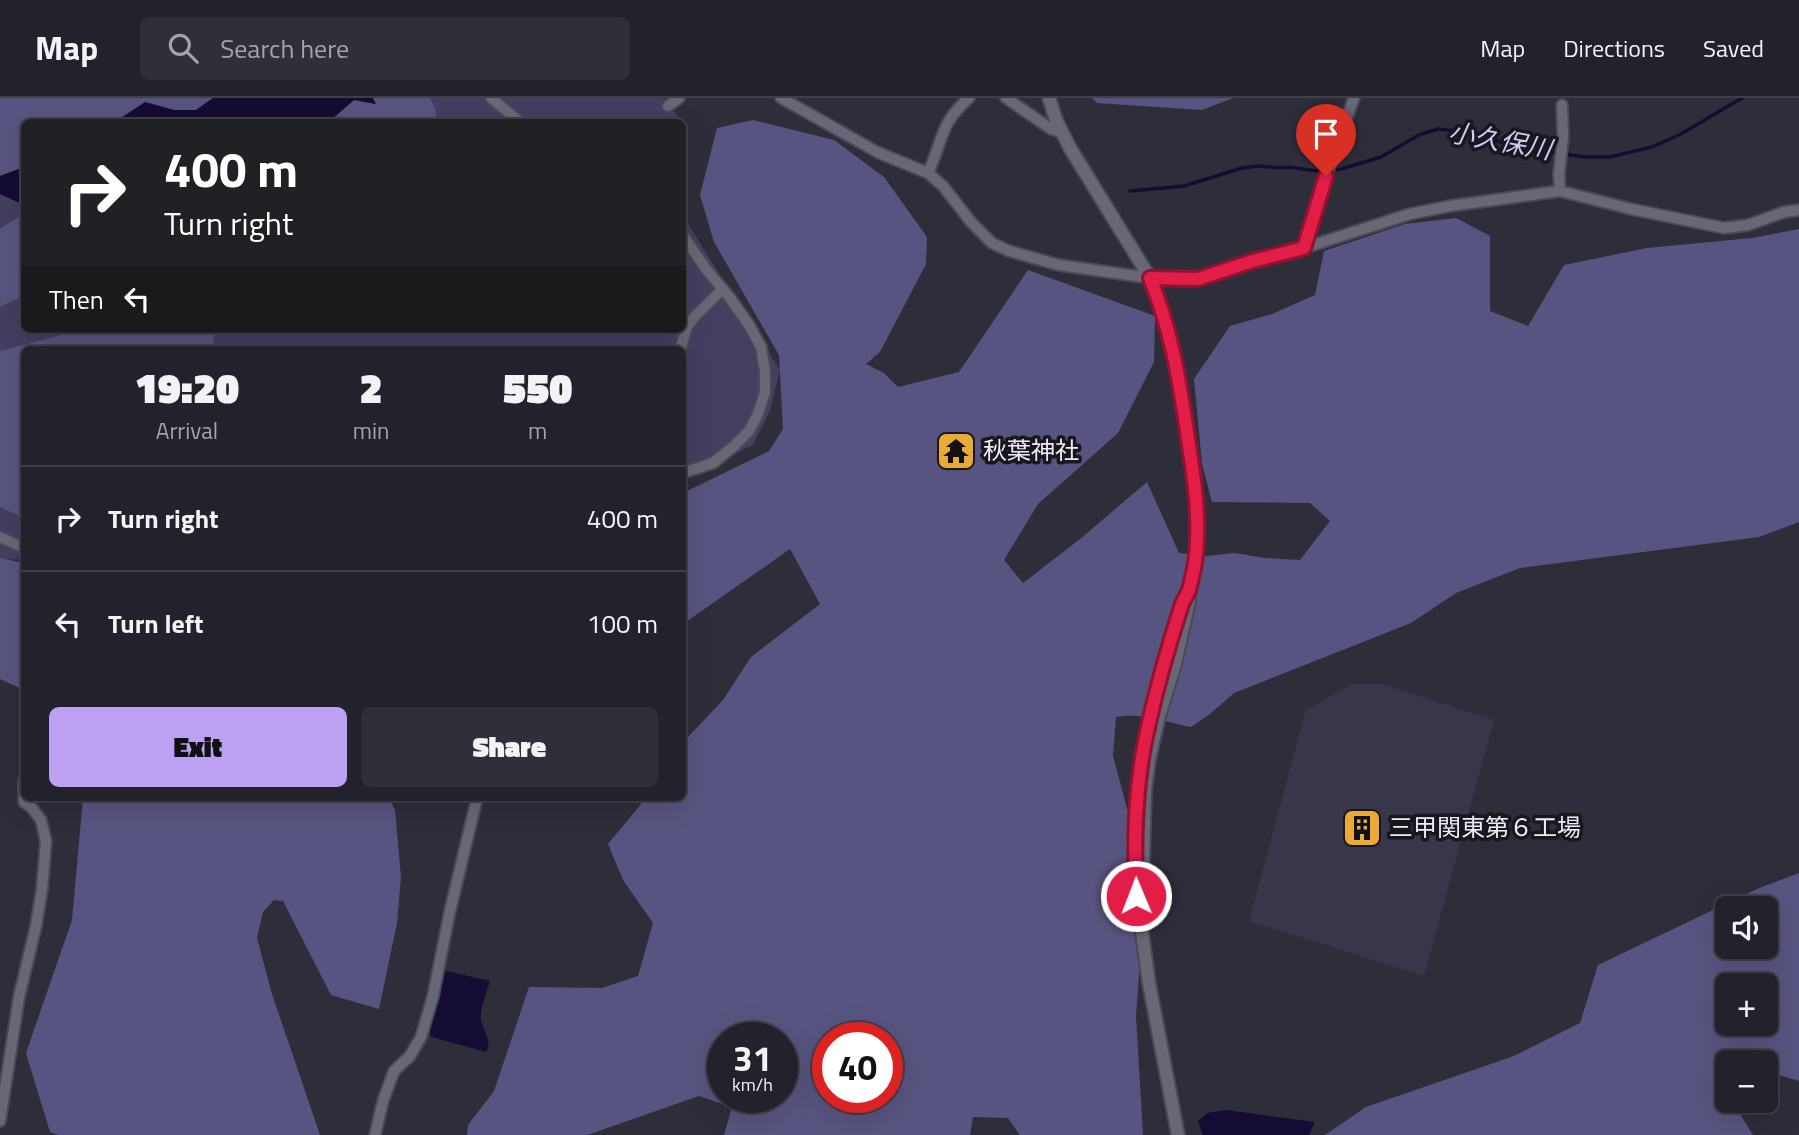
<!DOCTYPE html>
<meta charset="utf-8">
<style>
:root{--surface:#22222c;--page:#2e2f38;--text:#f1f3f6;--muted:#a2a4a9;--line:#3f3f48;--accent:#bca0f2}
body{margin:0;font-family:"Titillium Web","Noto Sans JP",sans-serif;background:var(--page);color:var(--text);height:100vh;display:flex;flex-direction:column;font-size:26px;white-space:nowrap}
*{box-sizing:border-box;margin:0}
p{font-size:23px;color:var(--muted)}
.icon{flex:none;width:38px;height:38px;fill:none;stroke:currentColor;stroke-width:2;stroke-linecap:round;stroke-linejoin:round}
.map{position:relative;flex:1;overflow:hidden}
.drawer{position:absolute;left:21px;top:248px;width:665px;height:455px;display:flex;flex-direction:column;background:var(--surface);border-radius:10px;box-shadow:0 7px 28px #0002,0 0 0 2px var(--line)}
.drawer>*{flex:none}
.banner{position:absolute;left:21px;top:21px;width:665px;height:214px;border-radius:10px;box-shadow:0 7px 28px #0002,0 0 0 2px var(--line);background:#202124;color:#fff;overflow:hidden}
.tools{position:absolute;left:1715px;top:798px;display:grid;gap:14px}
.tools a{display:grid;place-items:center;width:63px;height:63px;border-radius:10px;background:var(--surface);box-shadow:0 7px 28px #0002,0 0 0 2px var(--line);font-size:35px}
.speed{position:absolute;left:707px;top:924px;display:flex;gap:14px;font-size:35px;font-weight:700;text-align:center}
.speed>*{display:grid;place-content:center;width:91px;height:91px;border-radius:50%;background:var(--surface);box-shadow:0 7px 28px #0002,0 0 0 2px var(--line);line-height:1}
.speed small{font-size:18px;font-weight:400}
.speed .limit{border:10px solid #d22;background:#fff;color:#111}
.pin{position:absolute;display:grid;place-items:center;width:60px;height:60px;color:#fff;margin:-72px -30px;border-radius:50% 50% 50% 0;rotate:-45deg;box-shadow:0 0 7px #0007}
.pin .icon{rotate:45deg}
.me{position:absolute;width:77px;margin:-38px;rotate:359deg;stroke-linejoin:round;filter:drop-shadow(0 0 5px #0008)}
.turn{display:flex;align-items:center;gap:24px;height:147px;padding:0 28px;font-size:32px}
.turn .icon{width:91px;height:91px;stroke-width:2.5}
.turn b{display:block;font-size:49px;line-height:60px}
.then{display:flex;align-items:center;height:66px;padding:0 28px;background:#0003;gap:14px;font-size:26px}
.eta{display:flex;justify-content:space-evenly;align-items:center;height:119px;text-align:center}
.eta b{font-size:42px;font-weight:800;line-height:49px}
.button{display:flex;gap:14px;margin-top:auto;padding:14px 28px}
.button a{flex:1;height:80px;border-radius:10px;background:var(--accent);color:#111;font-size:28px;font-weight:800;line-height:80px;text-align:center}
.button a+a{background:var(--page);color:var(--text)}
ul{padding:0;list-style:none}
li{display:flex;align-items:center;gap:21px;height:105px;padding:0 28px;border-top:2px solid var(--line)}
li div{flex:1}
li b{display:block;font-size:26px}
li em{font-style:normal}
header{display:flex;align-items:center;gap:42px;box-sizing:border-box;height:98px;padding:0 35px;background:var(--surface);border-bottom:2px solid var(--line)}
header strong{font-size:33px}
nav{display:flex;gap:38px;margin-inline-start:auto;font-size:24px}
.search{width:490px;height:63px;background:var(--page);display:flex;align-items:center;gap:18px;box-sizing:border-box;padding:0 24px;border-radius:10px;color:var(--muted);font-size:26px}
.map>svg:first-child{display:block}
.built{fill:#38374a}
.green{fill:#423f61}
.forest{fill:#585481;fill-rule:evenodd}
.water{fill:#150c33}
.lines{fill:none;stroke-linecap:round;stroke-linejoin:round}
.stream{stroke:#150c33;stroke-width:3.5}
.minor-casing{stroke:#4a4955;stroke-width:14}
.tertiary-casing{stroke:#4a4955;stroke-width:16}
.minor{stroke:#686776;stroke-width:10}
.tertiary{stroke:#686776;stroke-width:12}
.route-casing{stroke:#92132f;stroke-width:18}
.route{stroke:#e11d48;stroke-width:12}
.labels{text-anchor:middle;stroke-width:7;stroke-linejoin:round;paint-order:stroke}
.poi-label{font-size:24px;fill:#edecf6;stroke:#17171d;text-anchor:start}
.water-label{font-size:26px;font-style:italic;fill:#cdcaf7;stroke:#17171d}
</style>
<header>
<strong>Map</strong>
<div class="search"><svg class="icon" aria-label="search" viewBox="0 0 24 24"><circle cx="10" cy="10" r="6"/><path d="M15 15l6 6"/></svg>Search here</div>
<nav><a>Map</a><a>Directions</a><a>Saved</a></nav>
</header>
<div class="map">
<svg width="1799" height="1037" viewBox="0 0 1799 1037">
<rect width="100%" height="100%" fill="#2e2e3b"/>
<path class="built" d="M1352,586H1381L1494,622L1424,878L1249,823L1306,612Z"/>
<path class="green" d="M0,0H664L679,20L642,24L561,20L560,24H24V231H682L683,118L780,272L770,313L753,347L683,380L682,252H24V461L0,462Z"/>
<path class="forest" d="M0,0H213L196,12H174L145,4L115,24H24V69L0,78Z
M373,0H430L436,13L435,24H324L331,22L354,2L375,6Z
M1092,0H1233L1202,12L1097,5Z
M753,22L834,42L884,79L927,139L926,166L880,254L866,266L884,275L898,289L959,274L1028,172L1155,218L1154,264L1118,335L1038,406L1004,462L1023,485L1080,441L1147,384L1179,455L1207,458L1235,455L1265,460L1300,462L1330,423L1310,405L1212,404L1202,366L1194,281L1230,228L1272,216L1315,197L1324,153L1405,126L1456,120L1490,138V213L1528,228L1564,167L1647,150L1752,140L1799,131V424L1759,439L1520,470L1456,495L1411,525L1234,595L1210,616L1191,629C1167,624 1140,614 1116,619L1113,658L1146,782L1136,918L1143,1037H1020L1008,1020L973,1019L970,1037H724L732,1009L699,998L587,1037H467L468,1027L494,993L529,889L602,890L638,878L653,825L623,782L608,746L646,700H682L683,648L688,639L723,602L751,559L820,506L790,451L683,526V395L769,353L783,331L779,257L714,144L700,97L717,30ZM723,940H782V999H723ZM828,940H887V999H828Z
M24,115V198L0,209V131Z
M85,231H215L212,252H24V420L0,409V253Z
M0,460L24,465V592L0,581Z
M83,700H389L395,712L401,779L397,825L379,911L331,897L283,803L274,802L263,814L257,840L272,896L320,1037H59L50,1034L26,955L72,822Z
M1799,775V983L1766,973V964H1727V978L1719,982L1727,995V1003H1732L1753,1037H1325L1366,1009L1514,958L1580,925L1598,867L1757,791ZM1727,810H1766V849H1727ZM1727,887H1766V926H1727Z"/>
<path class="water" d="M213,0H373L376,6L354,2L331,22L324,24H115L145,4L174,12H196Z
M24,69V107L0,96V78Z
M442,872L490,883C487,893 479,913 481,922C483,934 493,942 486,954L431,939L429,931Z
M1226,1012L1315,1024L1309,1037H1203L1198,1023L1207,1015Z"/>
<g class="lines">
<path class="stream" d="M1130,93L1184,88L1242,70L1259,68L1280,70L1289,69L1324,74L1341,71L1381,59L1419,37L1438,31L1467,34L1504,45L1520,47L1543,53L1585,59H1610L1652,49L1681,36L1742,0"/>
<defs>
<path id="minor" d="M491,0L520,24
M781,0L879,55L928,75L943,88L971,124L992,145L1009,153L1059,167L1150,180L1198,181L1253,163L1304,150L1410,116L1450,108L1560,93L1631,111L1724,130L1748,127L1784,114L1799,112
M1006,0L1051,31L1062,34
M668,8L679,0
M928,75C943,43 939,26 969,0
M1560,93L1559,76L1563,39L1562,7
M682,136L706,171L730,200L749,227L761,249L765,274V294L758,316L749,333L734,348L713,365L682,375
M1304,150L1334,54L1354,0
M680,252L687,229L695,218L723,191
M0,439L24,450
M0,1023L19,899L36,828L42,791L46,743L41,722L32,710L24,704V683
M375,1037L383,1003L394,973L410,958L421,939L433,898L450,813L477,700"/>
<path id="tertiary" d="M1049,0L1056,22L1070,50L1150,180C1172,232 1180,282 1188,337C1192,367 1198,398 1198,429C1198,443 1196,458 1193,472C1191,482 1188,492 1189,503L1175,566L1159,618L1149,662L1145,693L1142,797L1140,813
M1144,645L1148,627L1175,531
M1138,806L1149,885L1178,1037"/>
</defs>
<use href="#minor" class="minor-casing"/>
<use href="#tertiary" class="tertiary-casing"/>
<use href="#minor" class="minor"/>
<use href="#tertiary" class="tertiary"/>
</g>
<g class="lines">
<defs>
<path id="route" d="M1136,798C1134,742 1135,684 1148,629C1157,588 1169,546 1182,506C1184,501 1187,497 1189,492C1191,486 1192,478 1194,471C1202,425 1194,380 1187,334C1179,280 1171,231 1150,180L1198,181L1253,163L1304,150L1326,78"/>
</defs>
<use href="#route" class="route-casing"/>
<use href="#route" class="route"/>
</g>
<defs>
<symbol id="temple-square" viewBox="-11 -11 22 22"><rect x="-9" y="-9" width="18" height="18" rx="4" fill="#eaaa38" stroke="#17171d"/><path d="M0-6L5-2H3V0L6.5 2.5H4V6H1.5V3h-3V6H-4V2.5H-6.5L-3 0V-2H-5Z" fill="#111"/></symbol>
<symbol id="building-square" viewBox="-11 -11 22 22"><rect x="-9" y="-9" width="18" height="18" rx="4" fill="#eaaa38" stroke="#17171d"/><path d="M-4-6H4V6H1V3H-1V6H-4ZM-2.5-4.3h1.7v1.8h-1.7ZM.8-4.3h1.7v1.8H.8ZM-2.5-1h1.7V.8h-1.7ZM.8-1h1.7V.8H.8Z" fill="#111"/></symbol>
</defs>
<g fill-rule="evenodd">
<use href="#temple-square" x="934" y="331" width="44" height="44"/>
<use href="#building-square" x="1340" y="708" width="44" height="44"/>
</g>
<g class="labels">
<g class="poi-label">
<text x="983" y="361">秋葉神社</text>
<text x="1389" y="738">三甲関東第６工場</text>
</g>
<g class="water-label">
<text transform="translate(1500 43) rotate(10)" y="9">小久保川</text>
</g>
</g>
</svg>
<div class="tools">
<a><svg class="icon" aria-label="sound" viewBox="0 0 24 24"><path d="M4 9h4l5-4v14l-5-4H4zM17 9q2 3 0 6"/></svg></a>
<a>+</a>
<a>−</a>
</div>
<div class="speed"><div>31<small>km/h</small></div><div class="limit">40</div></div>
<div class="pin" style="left:1326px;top:78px;background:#d93025"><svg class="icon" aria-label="arrive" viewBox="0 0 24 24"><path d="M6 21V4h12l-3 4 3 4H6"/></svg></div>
<svg class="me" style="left:1136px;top:798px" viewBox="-20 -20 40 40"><circle r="17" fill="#e11d48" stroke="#fff" stroke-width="3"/><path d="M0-11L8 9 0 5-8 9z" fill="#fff"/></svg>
<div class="banner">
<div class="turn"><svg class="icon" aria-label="right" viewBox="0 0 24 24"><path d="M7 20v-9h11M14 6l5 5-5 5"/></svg><div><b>400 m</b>Turn right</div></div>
<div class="then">Then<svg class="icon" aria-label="left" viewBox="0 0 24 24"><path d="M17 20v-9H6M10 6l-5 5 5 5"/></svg></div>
</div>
<section class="drawer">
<div class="eta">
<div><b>19:20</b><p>Arrival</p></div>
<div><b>2</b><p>min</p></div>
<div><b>550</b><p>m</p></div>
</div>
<ul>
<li><svg class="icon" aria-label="right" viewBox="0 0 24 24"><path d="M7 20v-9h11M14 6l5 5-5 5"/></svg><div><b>Turn right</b></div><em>400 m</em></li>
<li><svg class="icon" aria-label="left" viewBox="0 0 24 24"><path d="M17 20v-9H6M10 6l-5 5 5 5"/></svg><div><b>Turn left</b></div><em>100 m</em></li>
</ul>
<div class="button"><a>Exit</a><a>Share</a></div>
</section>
</div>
